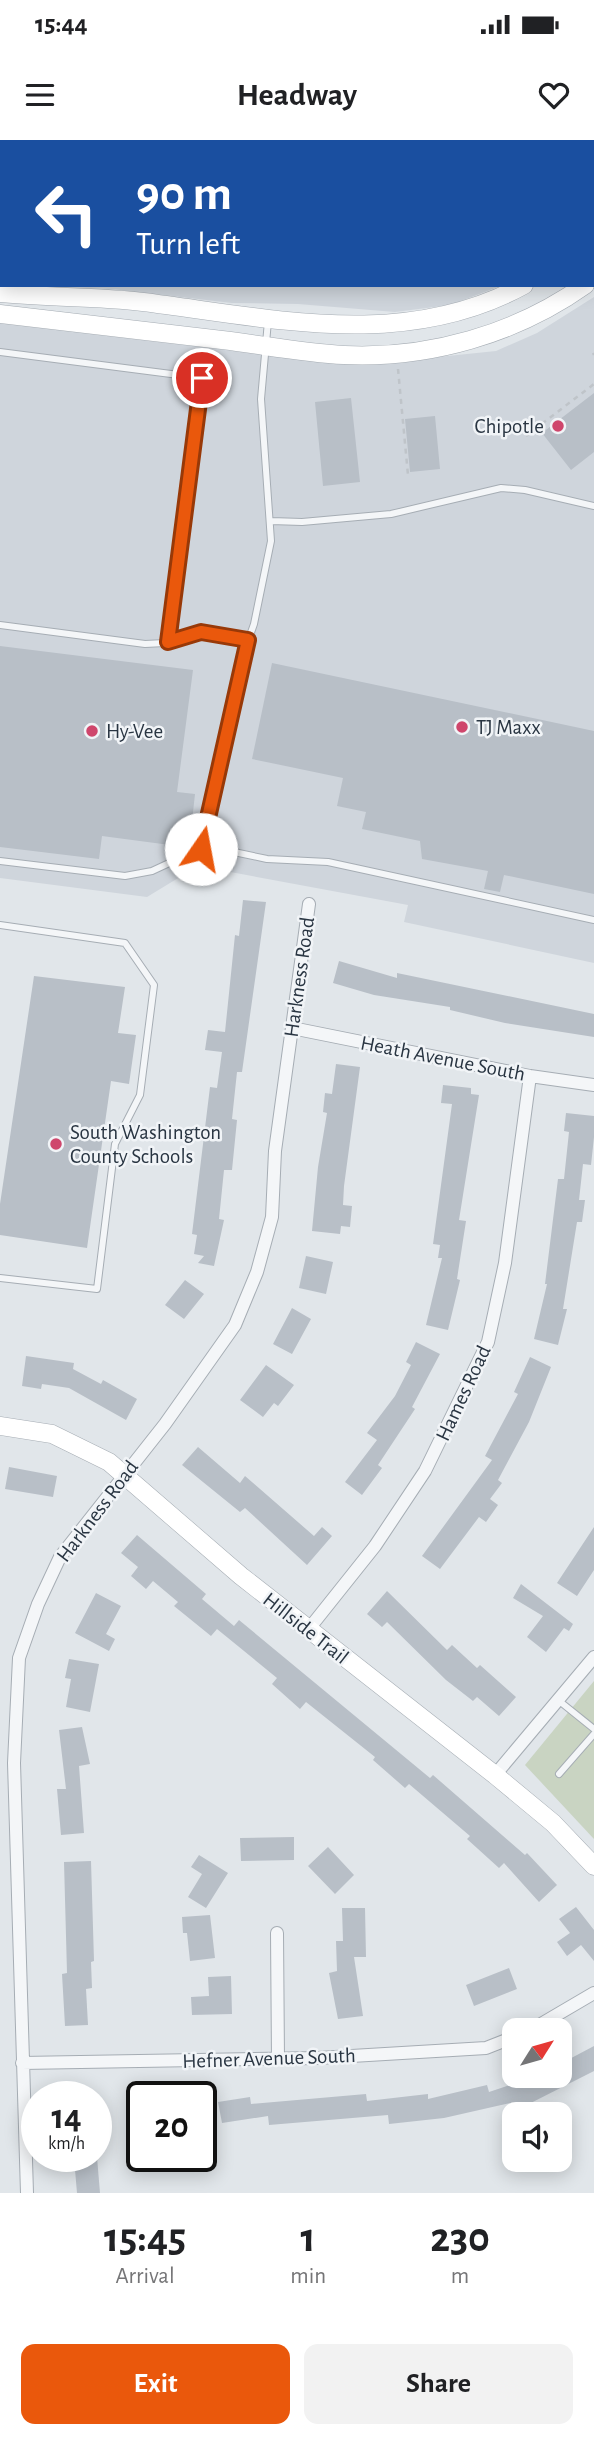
<!DOCTYPE html>
<style>
:root{--surface:#fff;--page:#f2f2f2;--text:#202124;--muted:#757577;--accent:#ea580c}
body{margin:0;font-family:"Alegreya Sans",sans-serif;background:var(--page);color:var(--text);height:100vh;display:flex;flex-direction:column;font-size:26px;white-space:nowrap}
*{box-sizing:border-box;margin:0}
p{font-size:23px;color:var(--muted)}
.icon{flex:none;width:38px;height:38px;fill:none;stroke:currentColor;stroke-width:2;stroke-linecap:round;stroke-linejoin:round}
.map{position:relative;height:2053px;overflow:hidden}
.panel{display:flex;flex-direction:column;background:var(--surface);flex:1}
.panel>*{flex:none}
.top-card{position:absolute;left:0px;top:0px;width:595px;height:147px;box-shadow:0 4px 18px #0003;background:#1a4fa0;color:#fff;overflow:hidden}
.needle{width:46px;rotate:53deg}
.tools{position:absolute;left:502px;top:1878px;display:grid;gap:14px}
.tools a{display:grid;place-items:center;width:70px;height:70px;border-radius:14px;background:var(--surface);box-shadow:0 4px 18px #0003;font-size:35px}
.speed{position:absolute;left:21px;top:1941px;display:flex;gap:14px;font-size:35px;font-weight:700;text-align:center}
.speed>*{display:grid;place-content:center;width:91px;height:91px;border-radius:50%;background:var(--surface);box-shadow:0 4px 18px #0003;line-height:1}
.speed small{font-size:18px;font-weight:400}
.speed .limit{border:4px solid #111;border-radius:10px;background:#fff;color:#111}
.pin{position:absolute;display:grid;place-items:center;width:60px;height:60px;color:#fff;margin:-30px;border:4px solid #fff;border-radius:50%;box-shadow:0 2px 7px #0007}
.me{position:absolute;width:77px;margin:-38px;rotate:12deg;stroke-linejoin:round;filter:drop-shadow(0 0 5px #0008)}
.turn{display:flex;align-items:center;gap:24px;height:147px;padding:0 21px;font-size:32px}
.turn .icon{width:91px;height:91px;stroke-width:2.5}
.turn b{display:block;font-size:49px;line-height:60px}
.eta{display:flex;justify-content:space-evenly;align-items:center;height:119px;text-align:center}
.eta b{font-size:42px;font-weight:700;line-height:49px}
.button{display:flex;gap:14px;margin-top:auto;padding:14px 21px}
.button a{flex:1;height:80px;border-radius:14px;background:var(--accent);color:#fff;font-size:28px;font-weight:700;line-height:80px;text-align:center}
.button a+a{background:var(--page);color:var(--text)}
.status{display:flex;justify-content:space-between;align-items:center;height:49px;padding:0 35px;background:var(--surface);direction:ltr}
.status svg{height:19px;fill:currentColor}
header{display:flex;justify-content:space-between;align-items:center;height:91px;padding:0 21px;background:var(--surface);font-size:32px;font-weight:700}
.map>svg:first-child{display:block}
.built{fill:#cfd5dc}
.green{fill:#c9d4c2}
.building{fill:#b8bfc7}
.lines{fill:none;stroke-linecap:round;stroke-linejoin:round}
.lane-casing{stroke:#a6adb4;stroke-width:8}
.street-casing{stroke:#a6adb4;stroke-width:14}
.secondary-casing{stroke:#a6adb4;stroke-width:19}
.path{stroke:#bfc4c9;stroke-width:2.5;stroke-dasharray:5 5;stroke-linecap:butt}
.lane{stroke:#f4f6f8;stroke-width:6}
.street{stroke:#f4f6f8;stroke-width:12}
.secondary{stroke:#fff;stroke-width:18}
.route-casing{stroke:#983908;stroke-width:18}
.route{stroke:#ea580c;stroke-width:12}
.poi-dot{fill:#cf466c;stroke:#f1f4f7;stroke-width:2.5}
.labels{text-anchor:middle;stroke-width:5;stroke-linejoin:round;paint-order:stroke}
.poi-label{font-size:21px;fill:#293542;stroke:#f1f4f7;text-anchor:start}
.street-label{font-size:21px;fill:#293542;stroke:#f1f4f7}
</style>
<div class="status"><b>15:44</b><svg viewBox="0 0 49 12"><path d="M0 12V9h3v3zM5 12V6h3v6zM10 12V3h3v9zM15 12V0h3v12zM26 1h20v11H26zM47 4h2v5h-2z"/></svg></div>
<header><svg class="icon" aria-label="menu" viewBox="0 0 24 24"><path d="M4 6h16M4 12h16M4 18h16"/></svg>Headway<svg class="icon" aria-label="heart" viewBox="0 0 24 24"><path d="M12 20l-8-8c-3-5 5-10 8-4 3-6 11-1 8 4z"/></svg></header>
<div class="map">
<svg width="594" height="2053" viewBox="0 0 594 2053">
<rect width="100%" height="100%" fill="#e1e6ea"/>
<path class="built" d="M0,0H525L526,2H2V144Z
M14,145H503L450,165L395,172L298,164L232,163L112,149Z
M594,157V823L404,782L408,765L198,726L147,757L0,738V183L325,222L370,224L496,211L537,193Z"/>
<path class="green" d="M594,1541V1699L525,1625Z"/>
<path class="building" d="M594,253V312L571,330L542,293Z
M351,258L360,342L323,346L315,262Z
M435,276L440,329L410,332L405,279Z
M0,506L193,530L177,652L195,654L191,690L172,688L170,705L102,696L99,719L0,707Z
M272,523L594,591V754L504,735L500,752L484,749L488,731L422,719L420,701L362,689L366,672L337,666L343,638L252,619Z
M243,760L266,762L242,932H237L232,979L237,980L232,1030H224L219,1079L224,1080L214,1126L198,1123L204,1116L194,1114L197,1095L192,1094L210,947L217,948L222,912L205,910L208,890L225,892L235,795L239,796Z
M339,821L397,838V833L594,874V897L505,883L450,870V867L374,855L333,843Z
M34,836L125,847L118,893L136,895L129,944L111,941L87,1108L0,1095V1064Z
M336,924L360,927L344,1046L343,1065L352,1066L350,1087L341,1086L340,1094L312,1091L318,1027L327,973L323,972L325,953L332,954Z
M443,945L471,948V954L479,955L459,1080L466,1081L457,1139L460,1140L448,1190L426,1185L442,1118H438L440,1105L433,1104L452,964L441,963Z
M566,973L594,976V997L591,1025L583,1024L579,1060H585L582,1082H577L563,1169H567L558,1205L534,1199L547,1144H545L558,1039H564L569,992L564,991Z
M306,1116L333,1122L326,1154L299,1148Z
M185,1140L204,1154L184,1179L165,1165Z
M292,1168L311,1179L292,1214L273,1204Z
M416,1202L440,1214L412,1267L415,1269L378,1325L382,1328L362,1355L345,1342L377,1300L367,1293L395,1256L411,1225L406,1222Z
M26,1216L74,1223L73,1229L101,1244L103,1240L137,1259L126,1280L69,1248L42,1244L41,1249L22,1246Z
M530,1217L551,1227L529,1282L498,1340L502,1343L490,1359L498,1365L486,1382L479,1377L440,1429L422,1416L492,1320L485,1316L518,1254L514,1252Z
M266,1225L294,1245L278,1266L274,1263L263,1277L240,1260Z
M198,1307L240,1343L245,1336L314,1396L322,1387L332,1396L307,1425L245,1368L240,1372L182,1325Z
M9,1327L57,1336L53,1357L5,1349Z
M594,1387V1430L577,1456L557,1443Z
M137,1395L206,1454L202,1459L234,1486L239,1480L430,1638L433,1635L525,1715L527,1713L557,1745L539,1762L504,1723L499,1728L467,1699L470,1696L409,1644L405,1648L373,1620L375,1617L306,1562L300,1569L272,1544L277,1538L217,1489L211,1496L174,1466L178,1462L153,1441L146,1449L131,1436L138,1427L121,1413Z
M521,1444L573,1484L569,1491L564,1488L546,1512L527,1497L543,1476L513,1458Z
M387,1451L447,1510L452,1505L477,1528L480,1525L516,1557L499,1576L477,1557L473,1561L446,1540L387,1482L382,1487L367,1474Z
M96,1453L121,1466L106,1494L115,1499L109,1511L75,1493Z
M69,1519L99,1524L90,1572L66,1567L71,1539L65,1538Z
M82,1587L90,1624L79,1626L84,1693L61,1695L57,1649H66L59,1590Z
M294,1697V1720L241,1721L240,1698Z
M328,1707L354,1735L335,1754L308,1726Z
M199,1715L228,1733L206,1768L188,1757L202,1734L191,1727Z
M91,1721L94,1821L91,1822L92,1848L86,1849L88,1885L65,1886L62,1834L67,1833L64,1722Z
M576,1767L594,1790V1821L581,1805L567,1816L557,1802L570,1793L559,1779Z
M342,1768H365L366,1817H354L363,1876L338,1879L329,1833L337,1831L336,1801H343Z
M210,1775L215,1818L190,1821L187,1793H183L182,1777Z
M509,1828L517,1849L474,1866L466,1845Z
M231,1836L232,1874L192,1875L191,1857L209,1856L208,1837Z
M594,1906V1931L513,1972L510,1963L444,1978L389,1984L388,1975L269,1985L268,1976L222,1983L218,1962L250,1957L251,1964L366,1954L367,1961L428,1954V1959L487,1945L489,1952L537,1936H560V1924Z
M97,2017L100,2053H77L74,2018Z"/>
<g class="lines">
<defs>
<path id="lane" d="M171,2V0
M325,2L328,0
M0,212L202,238L168,502
M271,381L302,382L391,374L501,348L525,350L594,366
M0,485L145,504L165,503L201,492L248,500
M201,709L243,515L254,484L271,401L261,259L268,181
M0,721L125,736L152,731L195,711L215,708L267,719L328,722L594,780
M0,785L125,803L154,845L140,955L115,1004L97,1149L0,1138
M558,1560L594,1589
M559,1634L594,1594"/>
<path id="street" d="M292,888L530,936L594,945
M308,1490L375,1406L425,1331L488,1202L505,1123L530,936
M495,1635L594,1517
M277,1793L278,1919
M531,1890L594,1853
M22,1923L318,1918L486,1908L514,1897
M27,2053L14,1623L19,1518L38,1464L60,1417L165,1284L235,1185L257,1132L272,1077L275,1011L309,764"/>
<path id="secondary" d="M547,0L549,2
M590,0L591,2
M593,60L594,61
M593,98L594,97
M0,153C48,158 96,156 143,162C271,178 404,211 524,145
M0,174C74,183 148,192 222,200C263,205 303,213 344,215C429,219 516,194 585,145
M0,1286L52,1294L109,1322L241,1436L495,1635L553,1683L594,1726"/>
</defs>
<use href="#lane" class="lane-casing"/>
<use href="#street" class="street-casing"/>
<use href="#secondary" class="secondary-casing"/>
<path class="path" d="M423,0L424,2
M593,213L594,215
M398,229L408,335
M526,296L594,244"/>
<use href="#lane" class="lane"/>
<use href="#street" class="street"/>
<use href="#secondary" class="secondary"/>
</g>
<g class="lines">
<defs>
<path id="route" d="M201,709L248,500L201,492L168,502L202,238"/>
</defs>
<use href="#route" class="route-casing"/>
<use href="#route" class="route"/>
</g>
<g class="poi-dot">
<circle cx="558" cy="286" r="7"/>
<circle cx="462" cy="587" r="7"/>
<circle cx="92" cy="591" r="7"/>
<circle cx="56" cy="1004" r="7"/>
</g>
<g class="labels">
<g class="poi-label">
<text x="544" y="293" text-anchor="end">Chipotle</text>
<text x="476" y="594">TJ Maxx</text>
<text x="106" y="598">Hy-Vee</text>
<text x="70" y="999">South Washington<tspan x="70" dy="24">County Schools</tspan></text>
</g>
<g class="street-label">
<text transform="translate(299 837) rotate(-82)" y="7">Harkness Road</text>
<text transform="translate(443 918) rotate(11)" y="7">Heath Avenue South</text>
<text transform="translate(463 1253) rotate(-65)" y="7">Hames Road</text>
<text transform="translate(97 1371) rotate(-53)" y="7">Harkness Road</text>
<text transform="translate(306 1488) rotate(38)" y="7">Hillside Trail</text>
<text transform="translate(269 1918) rotate(-2)" y="7">Hefner Avenue South</text>
</g>
</g>
</svg>
<div class="tools">
<a><svg class="needle" viewBox="-14 -14 28 28"><path d="M0-13l5 13h-10z" fill="#e53935"/><path d="M0 13l5-13h-10z" fill="#757577"/></svg></a>
<a><svg class="icon" aria-label="sound" viewBox="0 0 24 24"><path d="M4 9h4l5-4v14l-5-4H4zM17 9q2 3 0 6"/></svg></a>
</div>
<div class="speed"><div>14<small>km/h</small></div><div class="limit">20</div></div>
<div class="pin" style="left:202px;top:238px;background:#d93025"><svg class="icon" aria-label="arrive" viewBox="0 0 24 24"><path d="M6 21V4h12l-3 4 3 4H6"/></svg></div>
<svg class="me" style="left:201px;top:709px" viewBox="-20 -20 40 40"><circle r="19" fill="#fff"/><path d="M0-13L10 11 0 6-10 11z" fill="#ea580c"/></svg>
<div class="top-card">
<div class="turn"><svg class="icon" aria-label="left" viewBox="0 0 24 24"><path d="M17 20v-9H6M10 6l-5 5 5 5"/></svg><div><b>90 m</b>Turn left</div></div>
</div>
</div>
<section class="panel">
<div class="eta">
<div><b>15:45</b><p>Arrival</p></div>
<div><b>1</b><p>min</p></div>
<div><b>230</b><p>m</p></div>
</div>
<div class="button"><a>Exit</a><a>Share</a></div>
</section>
